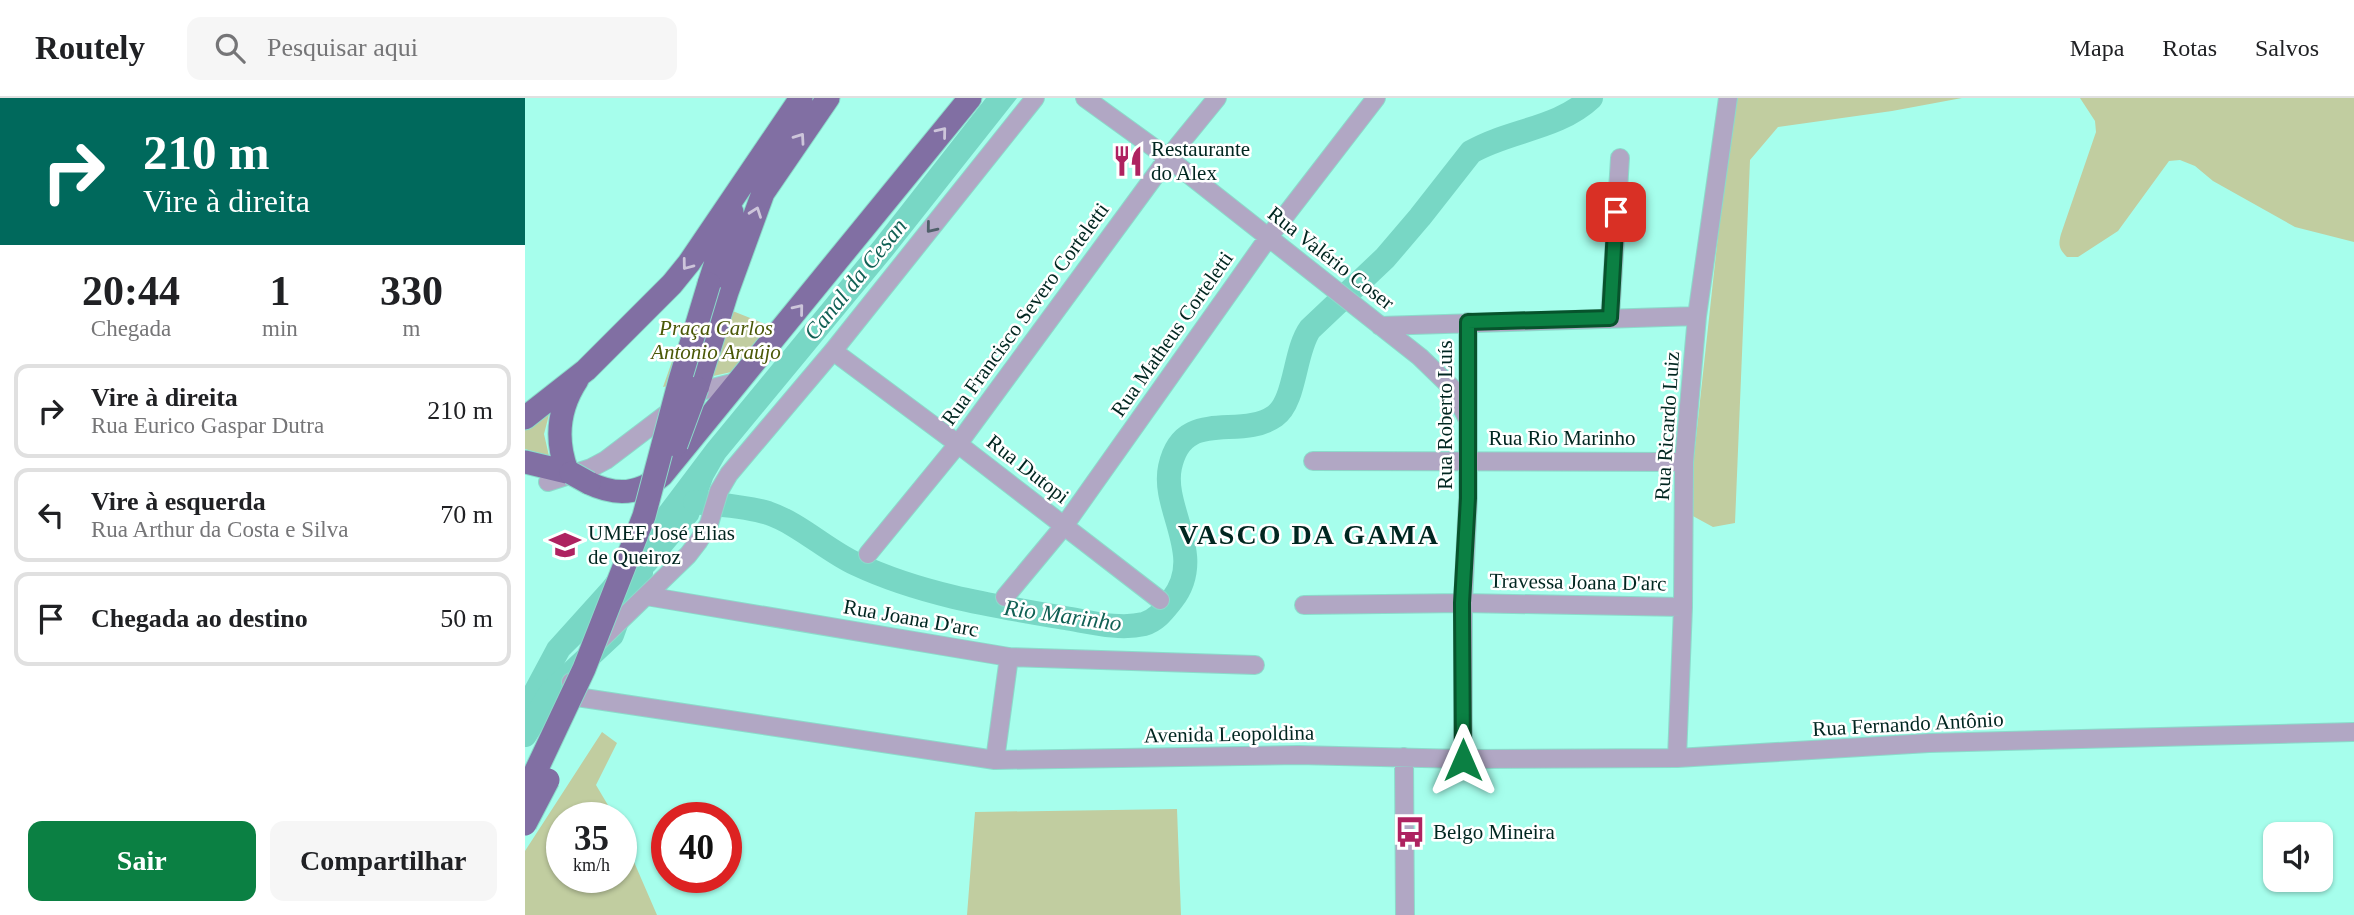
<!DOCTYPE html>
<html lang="pt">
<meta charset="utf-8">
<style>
:root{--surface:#fff;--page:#f6f6f6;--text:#202124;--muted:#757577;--line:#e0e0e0;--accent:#0b8043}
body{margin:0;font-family:"Times New Roman",serif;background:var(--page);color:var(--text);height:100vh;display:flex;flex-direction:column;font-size:26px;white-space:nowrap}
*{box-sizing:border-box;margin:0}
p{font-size:23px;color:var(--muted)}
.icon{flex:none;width:38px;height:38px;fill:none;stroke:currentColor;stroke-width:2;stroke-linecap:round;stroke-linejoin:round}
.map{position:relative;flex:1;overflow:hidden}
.details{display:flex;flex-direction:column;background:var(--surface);width:525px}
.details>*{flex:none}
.guide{background:#00695c;color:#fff;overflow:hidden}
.buttons{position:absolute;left:1738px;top:724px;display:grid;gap:14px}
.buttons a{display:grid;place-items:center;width:70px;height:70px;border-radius:14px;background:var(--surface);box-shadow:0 2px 5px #0004;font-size:35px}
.speed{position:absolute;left:21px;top:704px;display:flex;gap:14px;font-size:35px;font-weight:700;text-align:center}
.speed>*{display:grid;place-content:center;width:91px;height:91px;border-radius:50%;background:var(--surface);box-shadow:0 2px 5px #0004;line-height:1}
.speed small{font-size:18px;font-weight:400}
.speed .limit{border:10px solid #d22;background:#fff;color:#111}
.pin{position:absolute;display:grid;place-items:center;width:60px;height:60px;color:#fff;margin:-30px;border-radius:14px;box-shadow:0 4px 10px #0006}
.me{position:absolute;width:77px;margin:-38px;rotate:0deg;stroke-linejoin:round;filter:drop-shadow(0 0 5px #0008)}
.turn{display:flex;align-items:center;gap:24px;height:147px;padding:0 28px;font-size:32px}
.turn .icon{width:91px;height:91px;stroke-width:2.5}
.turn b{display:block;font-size:49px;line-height:60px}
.eta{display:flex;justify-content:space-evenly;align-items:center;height:119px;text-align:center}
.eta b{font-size:42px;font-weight:600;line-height:49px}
.cta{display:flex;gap:14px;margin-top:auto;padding:14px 28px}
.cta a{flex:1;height:80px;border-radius:14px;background:var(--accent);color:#fff;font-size:28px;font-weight:600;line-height:80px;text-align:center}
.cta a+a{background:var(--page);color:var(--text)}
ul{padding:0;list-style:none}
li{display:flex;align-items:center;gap:21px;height:94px;margin:0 14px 10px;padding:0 14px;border:4px solid var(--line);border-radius:14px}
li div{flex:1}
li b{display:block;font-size:26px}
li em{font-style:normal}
header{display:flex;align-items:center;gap:42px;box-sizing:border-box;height:98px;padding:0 35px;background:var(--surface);border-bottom:2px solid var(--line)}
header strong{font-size:33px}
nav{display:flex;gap:38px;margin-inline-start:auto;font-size:24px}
.search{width:490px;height:63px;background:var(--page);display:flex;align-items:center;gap:18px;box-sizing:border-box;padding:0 24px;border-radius:14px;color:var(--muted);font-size:26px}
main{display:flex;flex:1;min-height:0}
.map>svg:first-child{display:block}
.green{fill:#c1cda0}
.water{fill:#78d7c5}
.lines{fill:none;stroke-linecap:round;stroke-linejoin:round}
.river{stroke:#78d7c5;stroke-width:24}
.minor-casing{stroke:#8bdbcb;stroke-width:20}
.major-casing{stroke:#8bdbcb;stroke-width:25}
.minor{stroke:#b1a7c4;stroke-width:18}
.major{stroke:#816fa3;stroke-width:23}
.major-bridge-casing{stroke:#8bdbcb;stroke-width:25;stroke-linecap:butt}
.major-bridge{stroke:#816fa3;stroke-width:23}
.oneway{stroke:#cdc5da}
.oneway2{stroke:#50606a}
.route-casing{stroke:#07532c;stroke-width:18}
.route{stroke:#0b8043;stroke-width:12}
.labels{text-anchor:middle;stroke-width:5;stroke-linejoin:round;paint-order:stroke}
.poi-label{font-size:21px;fill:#002620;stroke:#fff;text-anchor:start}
.street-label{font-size:21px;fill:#002620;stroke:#fff}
.park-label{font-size:21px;font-style:italic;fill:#4a5807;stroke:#fff}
.water-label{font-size:23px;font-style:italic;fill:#126155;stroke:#fff}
.district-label{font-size:28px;font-weight:bold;letter-spacing:2px;fill:#002620;stroke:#fff}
</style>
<header>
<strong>Routely</strong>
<div class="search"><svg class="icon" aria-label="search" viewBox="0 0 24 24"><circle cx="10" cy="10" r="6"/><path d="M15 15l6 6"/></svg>Pesquisar aqui</div>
<nav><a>Mapa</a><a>Rotas</a><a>Salvos</a></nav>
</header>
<main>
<section class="details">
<div class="guide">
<div class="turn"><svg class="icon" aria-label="right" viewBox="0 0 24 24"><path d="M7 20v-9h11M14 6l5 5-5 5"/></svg><div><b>210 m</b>Vire à direita</div></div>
</div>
<div class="eta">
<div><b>20:44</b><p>Chegada</p></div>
<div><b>1</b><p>min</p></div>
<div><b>330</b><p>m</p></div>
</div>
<ul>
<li><svg class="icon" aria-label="right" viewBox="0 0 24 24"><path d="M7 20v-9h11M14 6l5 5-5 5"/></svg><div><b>Vire à direita</b><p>Rua Eurico Gaspar Dutra</p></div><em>210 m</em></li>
<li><svg class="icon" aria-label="left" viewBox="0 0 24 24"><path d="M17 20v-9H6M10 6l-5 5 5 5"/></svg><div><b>Vire à esquerda</b><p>Rua Arthur da Costa e Silva</p></div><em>70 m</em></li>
<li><svg class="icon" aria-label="arrive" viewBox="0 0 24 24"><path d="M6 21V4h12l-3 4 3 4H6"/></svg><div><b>Chegada ao destino</b></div><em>50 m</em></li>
</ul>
<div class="cta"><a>Sair</a><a>Compartilhar</a></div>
</section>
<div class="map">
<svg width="1829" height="817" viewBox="0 0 1829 817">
<rect width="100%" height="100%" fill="#a6feec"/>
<path class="green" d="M1208,0H1437L1367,13L1253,29L1225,62L1210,425L1188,429L1166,417L1164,404Z
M1555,0H1829V144L1770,129L1688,83L1670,68L1655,62L1644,63L1593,133L1553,159H1542C1534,151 1533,147 1536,136L1571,34L1570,23Z
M170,198L248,229L211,273L138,289Z
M26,309L19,336L24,358L0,351V331Z
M77,634L92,645L71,687L90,719H37V779H96V734L132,817H0V753Z
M652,711L656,817H442L450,714Z"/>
<path class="water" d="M461,0H492L367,158L200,360L188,381L173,421L130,472L44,557L0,636V588L23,545L78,484L182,346L349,143Z"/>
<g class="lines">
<path class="river" d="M170,404C194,407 221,408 243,415C275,426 301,452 331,466C397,497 469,508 540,520C565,524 594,532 619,526C632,522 639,512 647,502C682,458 636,411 645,369C658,308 714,343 750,318C771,303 769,253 785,231L860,160L895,119L946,54C984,32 1033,31 1066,0
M0,637L26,594L87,537L103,493L116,475"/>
<defs>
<path id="minor" d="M560,0L643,60L895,259L927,290L942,320
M1085,221L1095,60
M855,228L1172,218
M308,253L433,346L635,502
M788,363L1159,364
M23,384L66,370L81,362L156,305L176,293L215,283
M343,456L433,346L643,60L692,0
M121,498L484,559L730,567
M480,499L539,428L743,140L851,0
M779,507L938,505L1158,509
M70,547L163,457L173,444L184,426L194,393L204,376L308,253L510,0
M46,584L52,599L470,662L773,657L938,661L1152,660L1404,645L1829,634
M879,659L880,817
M1152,660L1158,509L1159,364L1172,218L1203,0
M938,661V505L943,400V224
M470,662L484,559"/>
<path id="major" d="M184,186L207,114
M172,290L202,194L238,95L303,0
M0,320L61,272L147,186L164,165L276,0
M0,364L46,375
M42,373C30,341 33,311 52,282
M64,385C91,398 114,397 137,377L445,0"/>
</defs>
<use href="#minor" class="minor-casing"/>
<use href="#major" class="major-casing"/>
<use href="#minor" class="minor"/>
<use href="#major" class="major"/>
<defs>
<path id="major-bridge" d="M151,347L172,290
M46,375L64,385
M0,696L59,571L119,418L155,282L184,186
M0,726L23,682"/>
</defs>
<use href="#major-bridge" class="major-bridge-casing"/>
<use href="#major-bridge" class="major-bridge"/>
</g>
<defs><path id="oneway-chevron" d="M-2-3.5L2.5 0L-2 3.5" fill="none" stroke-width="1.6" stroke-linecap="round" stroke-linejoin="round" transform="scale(1.75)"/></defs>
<g class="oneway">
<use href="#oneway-chevron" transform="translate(417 34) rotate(-51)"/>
<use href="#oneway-chevron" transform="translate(275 40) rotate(-55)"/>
<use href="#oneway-chevron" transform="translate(231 114) rotate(-70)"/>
<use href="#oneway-chevron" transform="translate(162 167) rotate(127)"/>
<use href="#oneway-chevron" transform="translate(274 211) rotate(-51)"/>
</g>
<use class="oneway2" href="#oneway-chevron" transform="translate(406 130) rotate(129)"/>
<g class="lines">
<defs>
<path id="route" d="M938,662L937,505L943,400V224L1085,220L1091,114"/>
</defs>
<use href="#route" class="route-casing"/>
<use href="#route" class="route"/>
</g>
<defs>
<symbol id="restaurant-bare" viewBox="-9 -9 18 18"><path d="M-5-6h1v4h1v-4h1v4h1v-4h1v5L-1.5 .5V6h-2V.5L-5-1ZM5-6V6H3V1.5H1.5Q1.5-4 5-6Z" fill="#ae2260" stroke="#fff" stroke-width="2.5" paint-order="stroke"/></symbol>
<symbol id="school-bare" viewBox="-9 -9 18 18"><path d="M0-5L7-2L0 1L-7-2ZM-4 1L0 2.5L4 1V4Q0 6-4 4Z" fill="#ae2260" stroke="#fff" stroke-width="2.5" paint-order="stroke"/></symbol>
<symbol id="bus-bare" viewBox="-9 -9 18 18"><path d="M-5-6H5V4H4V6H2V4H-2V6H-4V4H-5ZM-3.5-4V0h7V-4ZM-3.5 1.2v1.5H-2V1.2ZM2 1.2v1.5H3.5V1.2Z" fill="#ae2260" stroke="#fff" stroke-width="2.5" paint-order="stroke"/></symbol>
</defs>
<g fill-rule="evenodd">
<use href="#restaurant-bare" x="581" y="41" width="44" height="44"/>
<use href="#school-bare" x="18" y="425" width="44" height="44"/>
<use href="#bus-bare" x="863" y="712" width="44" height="44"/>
</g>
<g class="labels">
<g class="poi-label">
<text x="626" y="58">Restaurante<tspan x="626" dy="24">do Alex</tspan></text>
<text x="63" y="442">UMEF José Elias<tspan x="63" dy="24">de Queiroz</tspan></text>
<text x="908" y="741">Belgo Mineira</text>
</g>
<g class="street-label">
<text transform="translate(806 160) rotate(38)" y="7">Rua Valério Coser</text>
<text transform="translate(500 216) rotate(-54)" y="7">Rua Francisco Severo Corteletti</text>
<text transform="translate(647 236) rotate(-55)" y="7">Rua Matheus Corteletti</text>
<text transform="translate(920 317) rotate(-90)" y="7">Rua Roberto Luís</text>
<text transform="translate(1142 328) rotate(-86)" y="7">Rua Ricardo Luiz</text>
<text x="1037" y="347">Rua Rio Marinho</text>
<text transform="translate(503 371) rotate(38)" y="7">Rua Dutopi</text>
<text transform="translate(1053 484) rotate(1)" y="7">Travessa Joana D'arc</text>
<text transform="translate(386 520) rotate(10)" y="7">Rua Joana D'arc</text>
<text transform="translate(1383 626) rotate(-3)" y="7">Rua Fernando Antônio</text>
<text transform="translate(704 636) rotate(-1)" y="7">Avenida Leopoldina</text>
</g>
<g class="park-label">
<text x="191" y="237">Praça Carlos<tspan x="191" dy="24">Antonio Araújo</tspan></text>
</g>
<g class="water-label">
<text transform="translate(330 181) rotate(-51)" y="8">Canal da Cesan</text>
<text transform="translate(538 517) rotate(8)" y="8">Rio Marinho</text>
</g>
<g class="district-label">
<text x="784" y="446">VASCO DA GAMA</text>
</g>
</g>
</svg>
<div class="buttons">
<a><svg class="icon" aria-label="sound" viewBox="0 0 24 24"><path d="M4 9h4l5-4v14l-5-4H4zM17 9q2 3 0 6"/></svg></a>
</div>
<div class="speed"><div>35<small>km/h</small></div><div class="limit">40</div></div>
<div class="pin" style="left:1091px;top:114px;background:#d93025"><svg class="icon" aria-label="arrive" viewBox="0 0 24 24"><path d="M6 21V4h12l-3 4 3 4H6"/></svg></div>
<svg class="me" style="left:938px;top:662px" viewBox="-20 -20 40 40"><path d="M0-17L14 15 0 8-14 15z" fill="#0b8043" stroke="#fff" stroke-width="4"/></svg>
</div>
</main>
